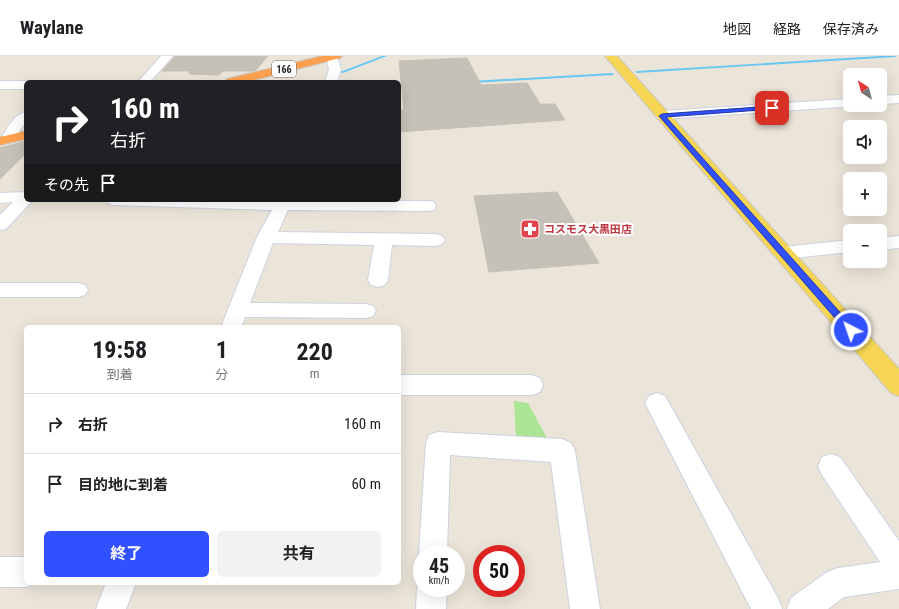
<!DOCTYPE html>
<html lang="ja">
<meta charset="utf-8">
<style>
:root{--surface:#fff;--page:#f2f2f2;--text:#202124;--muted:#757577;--line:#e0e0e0;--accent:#3151ff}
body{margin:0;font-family:"Roboto Condensed","Noto Sans JP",sans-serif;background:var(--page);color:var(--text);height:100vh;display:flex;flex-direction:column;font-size:15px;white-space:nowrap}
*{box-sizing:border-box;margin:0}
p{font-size:13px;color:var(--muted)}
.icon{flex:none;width:22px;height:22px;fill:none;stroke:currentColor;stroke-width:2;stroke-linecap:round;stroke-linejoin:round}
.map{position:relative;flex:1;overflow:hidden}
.sheet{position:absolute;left:24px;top:269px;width:377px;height:260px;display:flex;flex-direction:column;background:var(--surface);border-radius:6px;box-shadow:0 4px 16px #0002}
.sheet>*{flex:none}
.guide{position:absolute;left:24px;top:24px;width:377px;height:122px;border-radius:6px;box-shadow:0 4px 16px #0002;background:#202124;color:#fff;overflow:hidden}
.needle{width:26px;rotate:324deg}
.controls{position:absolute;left:843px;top:12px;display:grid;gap:8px}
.controls a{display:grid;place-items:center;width:44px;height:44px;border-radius:6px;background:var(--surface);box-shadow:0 4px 16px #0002;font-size:20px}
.speed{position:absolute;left:413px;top:489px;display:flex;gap:8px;font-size:20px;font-weight:700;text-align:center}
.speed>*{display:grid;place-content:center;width:52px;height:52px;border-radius:50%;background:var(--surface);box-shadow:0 4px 16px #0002;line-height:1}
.speed small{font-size:10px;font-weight:400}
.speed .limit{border:6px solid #d22;background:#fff;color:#111}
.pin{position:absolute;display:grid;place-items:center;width:34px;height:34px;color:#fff;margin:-17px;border-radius:8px;box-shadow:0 2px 6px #0006}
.me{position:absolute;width:44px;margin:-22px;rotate:319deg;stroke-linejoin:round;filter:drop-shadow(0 0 3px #0008)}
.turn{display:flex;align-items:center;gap:14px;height:84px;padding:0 20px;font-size:18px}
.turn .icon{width:52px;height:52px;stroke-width:2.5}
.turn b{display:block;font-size:28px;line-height:34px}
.then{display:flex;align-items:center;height:38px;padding:0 20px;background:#0003;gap:8px;font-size:15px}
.eta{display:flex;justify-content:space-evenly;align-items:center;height:68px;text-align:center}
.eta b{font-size:24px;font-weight:700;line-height:28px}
.action{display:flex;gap:8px;margin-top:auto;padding:8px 20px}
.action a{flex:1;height:46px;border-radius:6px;background:var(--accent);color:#fff;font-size:16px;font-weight:700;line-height:46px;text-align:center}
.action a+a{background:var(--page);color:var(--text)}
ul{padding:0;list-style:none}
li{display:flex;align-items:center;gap:12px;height:60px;padding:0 20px;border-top:1px solid var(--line)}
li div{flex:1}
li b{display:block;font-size:15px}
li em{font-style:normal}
header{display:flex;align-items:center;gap:24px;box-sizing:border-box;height:56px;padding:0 20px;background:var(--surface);border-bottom:1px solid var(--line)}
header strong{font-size:19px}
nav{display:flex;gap:22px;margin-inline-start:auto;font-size:14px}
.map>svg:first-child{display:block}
.green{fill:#abe492}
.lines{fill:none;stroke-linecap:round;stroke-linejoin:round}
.stream{fill:#66c8f2;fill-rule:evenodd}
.building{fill:#c6c1b8;stroke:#c6c0b2}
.minor-casing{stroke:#ced1e2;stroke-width:2}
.major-casing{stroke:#c7c7c7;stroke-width:2}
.highway-casing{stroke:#c7c7c7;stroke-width:2}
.minor{fill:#fff;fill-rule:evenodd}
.major{fill:#f5d553;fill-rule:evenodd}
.highway{fill:#ffa14f;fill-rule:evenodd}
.route{fill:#3151ff;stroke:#2035a6}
.labels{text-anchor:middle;stroke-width:4;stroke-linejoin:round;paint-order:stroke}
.shield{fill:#fff;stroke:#686868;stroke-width:1}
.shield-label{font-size:10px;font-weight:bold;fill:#282828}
.health-label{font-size:11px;font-weight:bold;fill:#be3a42;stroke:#fff;text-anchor:start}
</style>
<header>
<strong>Waylane</strong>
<nav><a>地図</a><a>経路</a><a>保存済み</a></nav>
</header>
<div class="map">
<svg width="899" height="553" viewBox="0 0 899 553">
<rect width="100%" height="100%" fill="#ebe4d8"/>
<path class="green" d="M514,345L528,347L548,384L516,382Z"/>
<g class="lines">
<path class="stream" d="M382,0H387L343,17L340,16Z
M880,0H897L895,1L637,17L635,16L637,15Z
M612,17H613V19L472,27L470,26L472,25Z"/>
</g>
<path class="building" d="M175,0H268L255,15H223L219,19L189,18L190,15H162Z
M467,2L481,29L527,27L540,48H555L565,64L399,76V55L404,54L399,5Z
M26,85V97L0,123V92Z
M557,136L599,207L489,216L474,140Z"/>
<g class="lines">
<defs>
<path id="minor" d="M161,0H173L150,26H138Z
M326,0L337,1L341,13L337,26H325L329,13Z
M0,25H26L29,26H26V33H0Z
M899,39V47L880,48V40Z
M850,43V49L855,50L662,63L657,62L655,59L657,56L662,55Z
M26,56V67L22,71L13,86L8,87L3,86L1,83C7,73 13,59 26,56Z
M26,136V144H33L6,173L0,174V159L13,146L0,147V137Z
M106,144L428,145L434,146L436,150L434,154L428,155L288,154L278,176L436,178L442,180L445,184L442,188L436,190L392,189L388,224L385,229L378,231L371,229L368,224L374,189L273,187L250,247L366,248L373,250L376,255L373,260L366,262L245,261L241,271H221L257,181L272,154L114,149L108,147Z
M899,180V192L880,194V182Z
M850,184V196L783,203L777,201L774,197L777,193L783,191Z
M0,227H78L85,229L88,234L85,239L78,241H0Z
M399,319H532L540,322L543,329L540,336L532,339H399Z
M657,337L665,340L778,542L782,553H751L645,347L649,340Z
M438,376L562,383L571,387L575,395L600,553H570L551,406L450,399L447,498H422V506L419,498L426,387L429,379Z
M831,398L840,401L899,485V533L844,541L828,553H787L791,542L827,516L838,512L880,506L822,419L818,410L822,401Z
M0,501H26V527H35L26,531H0Z
M421,521L422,532H447L446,553H416L417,532Z
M106,527H136L126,553H96Z"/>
<path id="major" d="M605,0H617L899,313V340L891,337Z"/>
<path id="highway" d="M322,0H342L340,2L246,26H225L227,23Z
M26,75V83L0,89V81Z"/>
</defs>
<use href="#minor" class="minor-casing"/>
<use href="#major" class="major-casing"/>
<use href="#highway" class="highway-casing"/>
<use href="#minor" class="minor"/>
<use href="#major" class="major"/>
<use href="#highway" class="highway"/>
</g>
<path class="route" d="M772,50L774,51V53L666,61L854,272L855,274L854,277H848L659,60L662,58Z"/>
<defs>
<symbol id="pharmacy-square" viewBox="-11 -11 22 22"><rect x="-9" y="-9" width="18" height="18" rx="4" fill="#e0444e" stroke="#fff"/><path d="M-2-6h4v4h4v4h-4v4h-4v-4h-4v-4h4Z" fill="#fff"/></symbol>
</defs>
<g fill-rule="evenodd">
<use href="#pharmacy-square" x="519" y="162" width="22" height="22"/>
</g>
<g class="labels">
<rect class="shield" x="272" y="5" width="24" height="16" rx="3"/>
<g class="shield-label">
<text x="284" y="17">166</text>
</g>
<g class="health-label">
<text x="544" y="177">コスモス大黒田店</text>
</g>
</g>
</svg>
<div class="controls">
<a><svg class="needle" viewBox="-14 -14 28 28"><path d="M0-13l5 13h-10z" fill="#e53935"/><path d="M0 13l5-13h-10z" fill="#757577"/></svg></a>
<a><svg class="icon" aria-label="sound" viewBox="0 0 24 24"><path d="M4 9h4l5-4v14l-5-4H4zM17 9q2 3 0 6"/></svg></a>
<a>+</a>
<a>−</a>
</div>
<div class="speed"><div>45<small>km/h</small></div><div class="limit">50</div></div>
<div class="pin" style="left:772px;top:52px;background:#d93025"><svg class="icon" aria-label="arrive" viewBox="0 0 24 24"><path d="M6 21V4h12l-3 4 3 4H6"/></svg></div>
<svg class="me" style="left:851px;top:274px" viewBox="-20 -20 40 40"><circle r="17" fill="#3151ff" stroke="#fff" stroke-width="3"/><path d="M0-11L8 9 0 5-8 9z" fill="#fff"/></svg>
<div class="guide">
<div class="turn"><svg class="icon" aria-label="right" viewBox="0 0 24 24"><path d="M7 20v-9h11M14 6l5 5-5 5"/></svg><div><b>160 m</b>右折</div></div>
<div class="then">その先<svg class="icon" aria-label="arrive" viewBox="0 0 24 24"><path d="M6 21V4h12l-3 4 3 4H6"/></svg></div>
</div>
<section class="sheet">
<div class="eta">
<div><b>19:58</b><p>到着</p></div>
<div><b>1</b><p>分</p></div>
<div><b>220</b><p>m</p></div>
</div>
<ul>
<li><svg class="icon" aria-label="right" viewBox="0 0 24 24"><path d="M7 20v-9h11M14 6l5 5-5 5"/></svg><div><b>右折</b></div><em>160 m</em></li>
<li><svg class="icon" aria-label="arrive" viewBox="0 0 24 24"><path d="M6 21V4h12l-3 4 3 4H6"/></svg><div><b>目的地に到着</b></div><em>60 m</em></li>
</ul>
<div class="action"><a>終了</a><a>共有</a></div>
</section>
</div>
